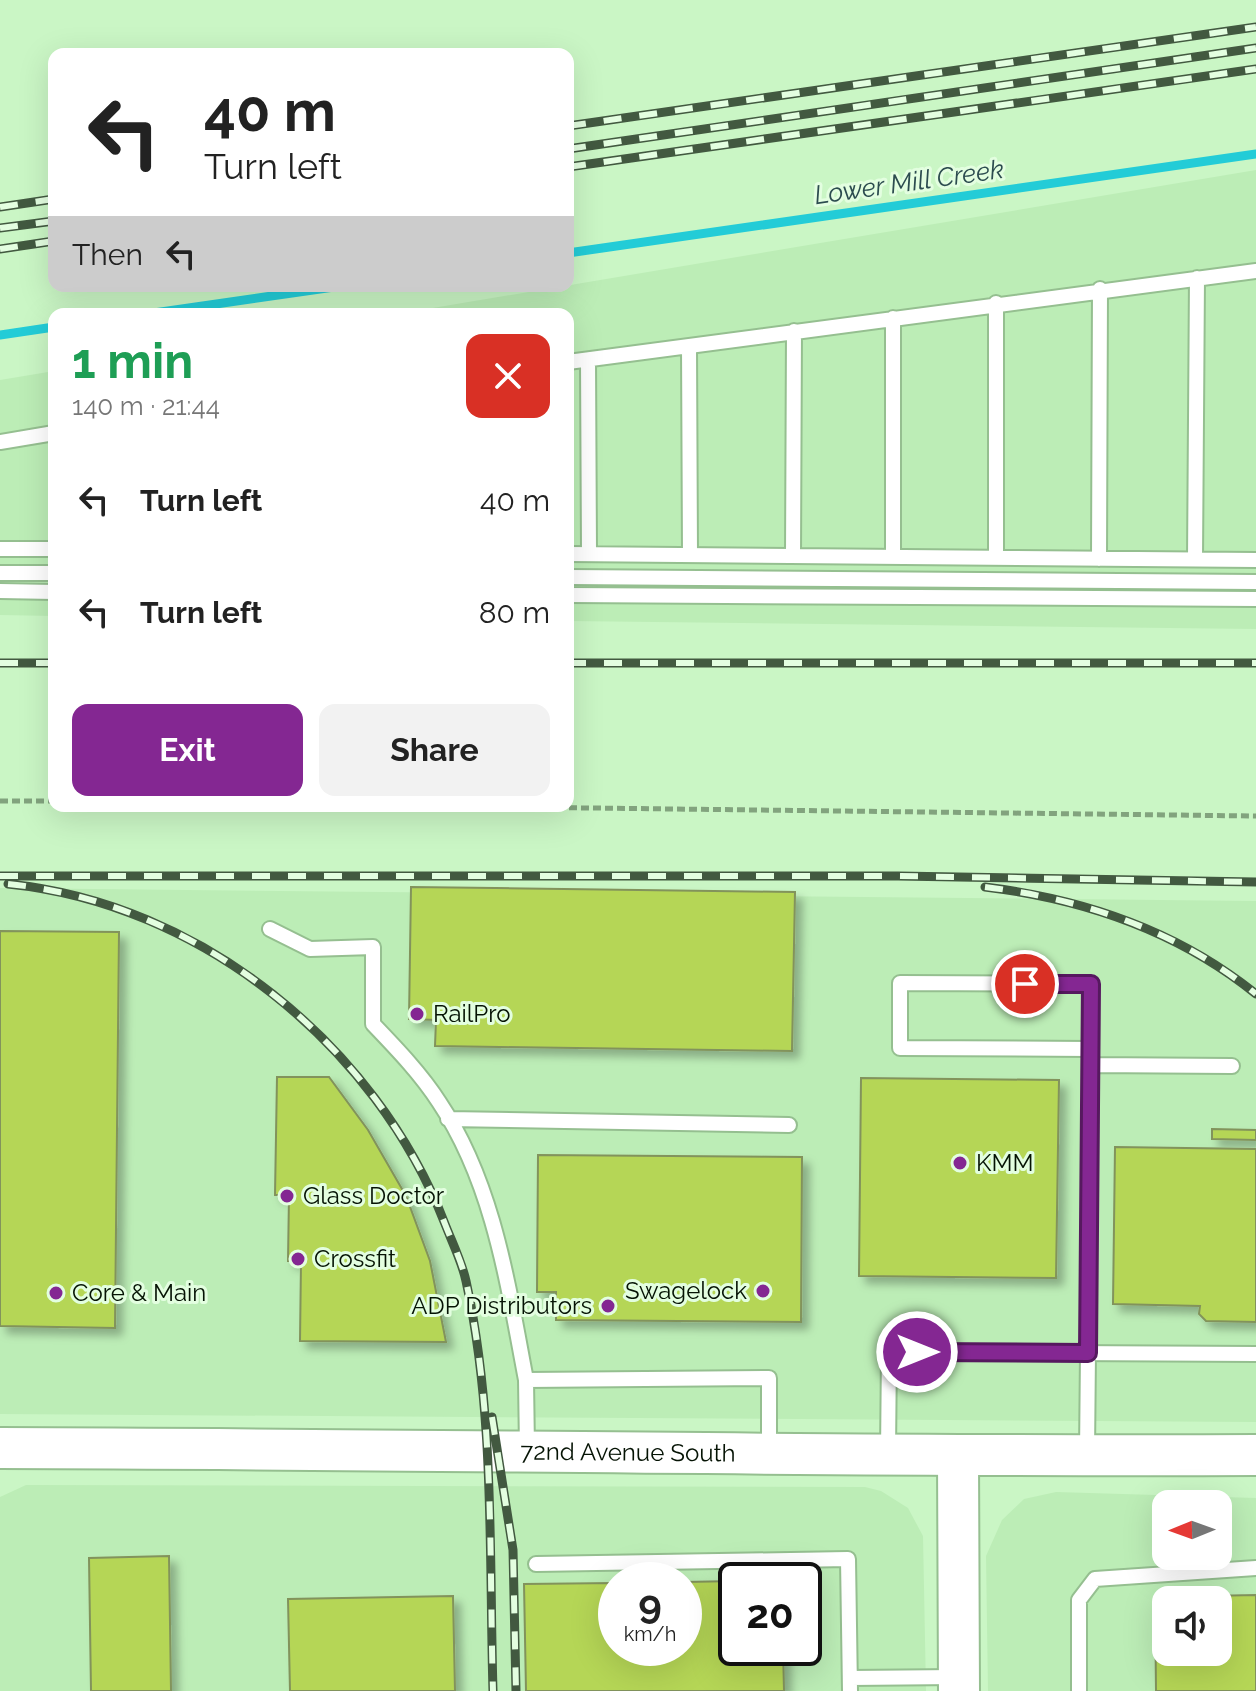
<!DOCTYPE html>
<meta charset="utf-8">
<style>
:root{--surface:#fff;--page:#f2f2f2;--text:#222;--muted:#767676;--accent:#842792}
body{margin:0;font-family:Raleway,sans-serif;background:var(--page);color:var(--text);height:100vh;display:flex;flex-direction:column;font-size:30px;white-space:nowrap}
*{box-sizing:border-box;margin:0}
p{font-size:26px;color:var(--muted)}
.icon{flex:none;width:44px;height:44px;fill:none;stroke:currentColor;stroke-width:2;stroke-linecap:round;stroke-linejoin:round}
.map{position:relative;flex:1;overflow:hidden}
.drawer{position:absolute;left:48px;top:308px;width:526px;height:504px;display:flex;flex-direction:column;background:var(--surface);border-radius:16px;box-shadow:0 8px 32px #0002}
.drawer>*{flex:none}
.banner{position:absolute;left:48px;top:48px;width:526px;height:244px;border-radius:16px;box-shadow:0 8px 32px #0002;background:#fff;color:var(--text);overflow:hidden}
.needle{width:52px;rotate:269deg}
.controls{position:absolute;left:1152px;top:1490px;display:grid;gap:16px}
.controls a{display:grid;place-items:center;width:80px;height:80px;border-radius:16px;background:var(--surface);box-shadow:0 8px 32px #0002;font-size:40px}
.speed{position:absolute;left:598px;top:1562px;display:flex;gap:16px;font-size:40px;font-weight:700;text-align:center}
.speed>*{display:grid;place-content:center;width:104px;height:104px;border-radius:50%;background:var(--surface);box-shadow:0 8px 32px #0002;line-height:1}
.speed small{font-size:20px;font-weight:400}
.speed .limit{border:4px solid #111;border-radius:12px;background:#fff;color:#111}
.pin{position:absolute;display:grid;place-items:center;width:68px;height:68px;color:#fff;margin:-34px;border:4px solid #fff;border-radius:50%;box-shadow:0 2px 8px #0007}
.me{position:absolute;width:88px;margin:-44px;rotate:90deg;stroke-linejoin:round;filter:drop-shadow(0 0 6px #0008)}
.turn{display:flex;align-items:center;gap:28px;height:168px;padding:0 24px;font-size:36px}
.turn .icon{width:104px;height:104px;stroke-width:2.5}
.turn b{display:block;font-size:56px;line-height:68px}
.then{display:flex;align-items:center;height:76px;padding:0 24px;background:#0003;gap:16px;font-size:30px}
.round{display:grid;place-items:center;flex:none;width:84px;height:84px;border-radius:16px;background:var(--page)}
.headline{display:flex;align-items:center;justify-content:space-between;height:136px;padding:0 24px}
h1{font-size:48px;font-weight:700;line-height:60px;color:#1e9e55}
.cta{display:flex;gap:16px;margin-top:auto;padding:16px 24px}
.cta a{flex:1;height:92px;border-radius:16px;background:var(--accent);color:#fff;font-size:32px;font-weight:700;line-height:92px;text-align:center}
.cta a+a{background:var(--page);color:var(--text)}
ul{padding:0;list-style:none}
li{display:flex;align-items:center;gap:24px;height:112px;padding:0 24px}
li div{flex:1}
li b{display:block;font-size:30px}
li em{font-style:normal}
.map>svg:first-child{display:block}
.built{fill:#bcedb6;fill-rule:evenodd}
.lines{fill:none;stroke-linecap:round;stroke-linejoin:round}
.stream{stroke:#23ccd7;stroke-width:9}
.building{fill:#b5d657;stroke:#82935b;stroke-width:2;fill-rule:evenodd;filter:url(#shadow)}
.lane-casing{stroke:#95bf90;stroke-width:18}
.secondary-casing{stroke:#95bf90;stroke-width:44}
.path{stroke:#82a37e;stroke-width:5;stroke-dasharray:8 4;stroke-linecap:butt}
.lane{stroke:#fff;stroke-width:14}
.secondary{stroke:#fff;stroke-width:40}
.rail-casing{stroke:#425940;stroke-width:9}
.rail{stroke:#e3fee0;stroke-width:6;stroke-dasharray:18;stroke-linecap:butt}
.route-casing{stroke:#56195f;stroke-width:20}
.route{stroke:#842792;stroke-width:14}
.poi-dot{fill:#842792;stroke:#e3fee0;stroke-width:3}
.labels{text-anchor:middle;stroke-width:6;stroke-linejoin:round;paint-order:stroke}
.poi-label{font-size:24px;fill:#051304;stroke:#e3fee0;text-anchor:start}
.street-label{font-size:24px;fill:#051304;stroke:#e3fee0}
.water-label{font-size:26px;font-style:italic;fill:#2c4c4f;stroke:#e3fee0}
</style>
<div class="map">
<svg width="1256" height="1691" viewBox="0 0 1256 1691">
<defs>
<filter id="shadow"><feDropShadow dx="7" dy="7" stdDeviation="4" flood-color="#0004"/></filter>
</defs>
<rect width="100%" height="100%" fill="#caf6c5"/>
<path class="built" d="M1256,170V629L568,621V314H397Z
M54,371V616L0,615V380Z
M0,888L1256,901V1422L0,1414Z
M26,1485L865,1487L881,1491L908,1508L923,1536L926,1691H0V1497ZM616,1580H684V1648H616ZM736,1580H804V1648H736Z
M1056,1492L1256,1498V1691H988L986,1556L1002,1520L1024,1499ZM1166,1504H1218V1556H1166ZM1166,1600H1218V1652H1166Z"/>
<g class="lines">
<path class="stream" d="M568,253L1256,154
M147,314L341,286
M0,335L54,327"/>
</g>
<path class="building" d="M411,887L795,892L792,1051L435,1046L436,1020L409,1019Z
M0,931L119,932L115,1328L0,1326Z
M277,1077H329L368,1130L406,1196L430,1261L446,1342L300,1341L301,1261H288L289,1195H275Z
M861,1078L1059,1080L1056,1278L859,1276Z
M1212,1129L1256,1130V1140L1212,1139Z
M1115,1147L1256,1149V1322L1206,1321L1199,1314L1200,1306L1113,1304Z
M538,1155L802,1157L801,1322L556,1320V1292H537Z
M169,1556L171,1691H91L89,1558Z
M736,1581V1648H783L784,1691H526L524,1584L616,1583V1648H684V1582Z
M1256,1595V1691H1156L1155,1597ZM1166,1600H1218V1652H1166Z
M453,1596L455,1691H290L288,1599Z"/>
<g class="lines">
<defs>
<path id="lane" d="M689,346L690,555
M588,360L589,554
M568,362L1256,271
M0,442L54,433
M0,549H54
M568,554L1256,560
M793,556L794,331
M893,557V318
M996,558V303
M1099,559L1100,289
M1195,559L1197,278
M0,573H54
M568,577L1256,582
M0,591L54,592
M568,595L1256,599
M270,929L310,949L373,947V1024C396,1048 421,1074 439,1102C494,1184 508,1286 526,1380
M1090,1065L1232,1066
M448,1119L789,1125
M527,1449L526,1380L769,1378V1450
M888,1452L889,1352L1256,1354
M1087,1454L1091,1049L900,1048V983L1091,984V1049
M536,1564L848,1559L850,1691
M850,1678L957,1677
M1079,1691V1600L1095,1579L1256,1568"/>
<g id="secondary">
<path id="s1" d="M0,1448C419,1449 837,1457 1256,1455"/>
<path d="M958,1457L959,1691"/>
</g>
</defs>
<use href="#lane" class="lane-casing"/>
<use href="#secondary" class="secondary-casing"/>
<path class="path" d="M0,801H54
M425,806L1256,816"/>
<use href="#lane" class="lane"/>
<use href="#secondary" class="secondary"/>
<defs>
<path id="rail" d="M568,126L1256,27
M568,149L1256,48
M568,167L1256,69
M0,207L54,199
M0,228L54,221
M0,249L54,241
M0,663H54
M568,663H1256
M0,876H898L1256,882
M8,884C200,903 376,1045 445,1224C452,1242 462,1262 466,1281C495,1414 489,1555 493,1691
M985,887C1084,899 1178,931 1256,994
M492,1417L513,1550L516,1691"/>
</defs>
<use href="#rail" class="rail-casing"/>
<use href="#rail" class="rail"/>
</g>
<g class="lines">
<defs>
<path id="route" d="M917,1352L1088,1353L1091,984H1025"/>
</defs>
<use href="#route" class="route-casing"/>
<use href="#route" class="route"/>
</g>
<g class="poi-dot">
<circle cx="417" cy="1014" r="8"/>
<circle cx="960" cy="1163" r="8"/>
<circle cx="287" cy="1196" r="8"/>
<circle cx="298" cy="1259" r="8"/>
<circle cx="763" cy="1291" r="8"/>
<circle cx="56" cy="1293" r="8"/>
<circle cx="608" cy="1306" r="8"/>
</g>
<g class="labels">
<g class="poi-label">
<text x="433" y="1022">RailPro</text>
<text x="976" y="1171">KMM</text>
<text x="303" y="1204">Glass Doctor</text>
<text x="314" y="1267">Crossfit</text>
<text x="747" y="1299" text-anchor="end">Swagelock</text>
<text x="72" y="1301">Core &amp; Main</text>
<text x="592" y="1314" text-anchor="end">ADP Distributors</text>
</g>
<g class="street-label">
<text dy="8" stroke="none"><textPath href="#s1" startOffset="628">72nd Avenue South</textPath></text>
</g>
<g class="water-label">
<text transform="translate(909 182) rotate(-8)" y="9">Lower Mill Creek</text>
</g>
</g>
</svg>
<div class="controls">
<a><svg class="needle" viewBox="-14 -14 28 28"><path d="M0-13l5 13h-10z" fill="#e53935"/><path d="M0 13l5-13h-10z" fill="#767676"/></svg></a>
<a><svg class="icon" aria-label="sound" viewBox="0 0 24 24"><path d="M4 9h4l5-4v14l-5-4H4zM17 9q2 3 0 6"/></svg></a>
</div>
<div class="speed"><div>9<small>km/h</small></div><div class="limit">20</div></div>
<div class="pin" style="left:1025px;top:984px;background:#d93025"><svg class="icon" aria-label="arrive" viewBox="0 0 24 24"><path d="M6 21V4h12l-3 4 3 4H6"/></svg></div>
<svg class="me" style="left:917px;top:1352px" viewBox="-20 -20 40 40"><circle r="17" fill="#842792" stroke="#fff" stroke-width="3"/><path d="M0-11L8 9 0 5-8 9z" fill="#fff"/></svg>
<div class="banner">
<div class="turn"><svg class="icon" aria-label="left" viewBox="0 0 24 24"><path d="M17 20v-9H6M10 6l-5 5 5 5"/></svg><div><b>40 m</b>Turn left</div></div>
<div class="then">Then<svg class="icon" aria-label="left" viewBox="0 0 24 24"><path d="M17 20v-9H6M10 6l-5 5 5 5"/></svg></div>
</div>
<section class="drawer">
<div class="headline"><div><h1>1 min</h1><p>140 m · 21:44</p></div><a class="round" style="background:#d93025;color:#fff"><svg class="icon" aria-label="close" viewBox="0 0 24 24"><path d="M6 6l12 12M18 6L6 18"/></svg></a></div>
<ul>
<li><svg class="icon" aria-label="left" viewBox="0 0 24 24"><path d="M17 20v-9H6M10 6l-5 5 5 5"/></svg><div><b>Turn left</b></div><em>40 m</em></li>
<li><svg class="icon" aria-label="left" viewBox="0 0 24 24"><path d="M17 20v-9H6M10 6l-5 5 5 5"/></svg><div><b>Turn left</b></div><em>80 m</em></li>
</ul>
<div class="cta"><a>Exit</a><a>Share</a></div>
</section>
</div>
